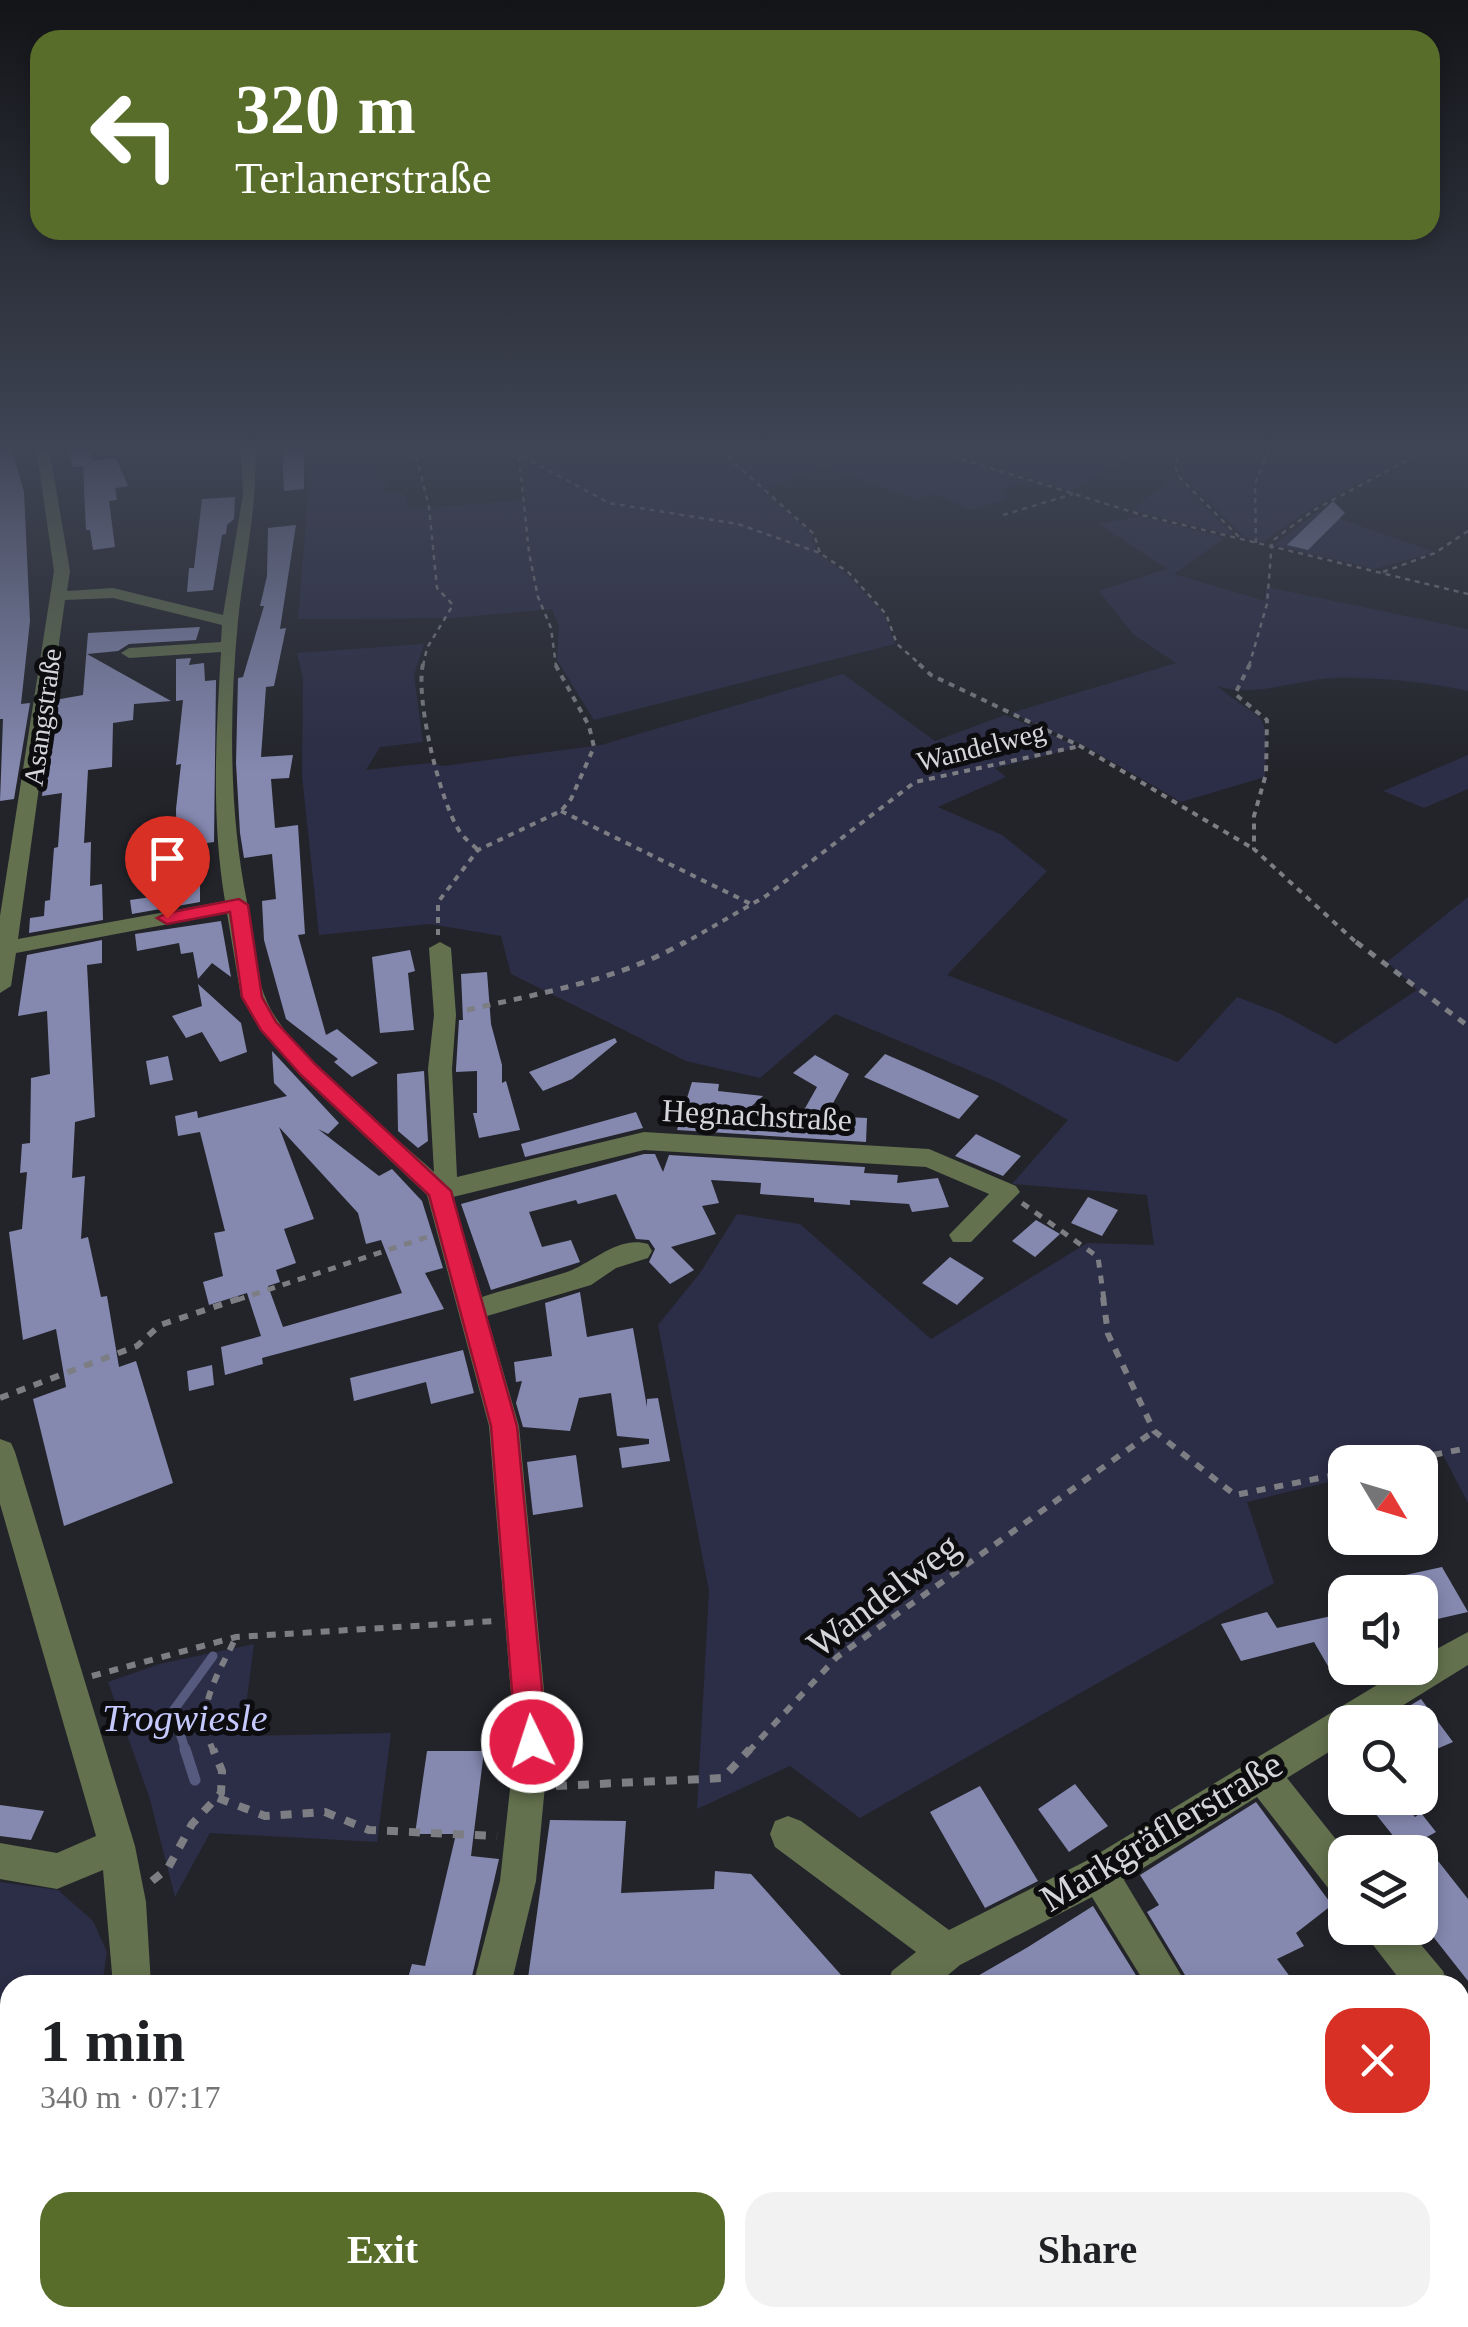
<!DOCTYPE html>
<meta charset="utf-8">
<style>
:root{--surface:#fff;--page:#f2f2f2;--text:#202124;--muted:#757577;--accent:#586d2a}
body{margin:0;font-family:"Times New Roman",serif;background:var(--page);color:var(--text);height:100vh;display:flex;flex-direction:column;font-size:38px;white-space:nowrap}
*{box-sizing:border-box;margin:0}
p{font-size:32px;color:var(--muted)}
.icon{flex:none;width:55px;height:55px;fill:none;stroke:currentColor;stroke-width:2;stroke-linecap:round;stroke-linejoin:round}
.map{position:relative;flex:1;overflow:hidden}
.side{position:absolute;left:0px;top:1975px;width:1470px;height:352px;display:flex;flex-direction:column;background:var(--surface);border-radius:30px 30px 0 0;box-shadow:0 5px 15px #0003}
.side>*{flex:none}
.banner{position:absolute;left:30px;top:30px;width:1410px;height:210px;border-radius:30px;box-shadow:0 5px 15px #0003;background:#586d2a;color:#fff;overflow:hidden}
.needle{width:65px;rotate:128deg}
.tools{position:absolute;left:1328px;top:1445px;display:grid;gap:20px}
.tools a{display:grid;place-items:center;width:110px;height:110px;border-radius:20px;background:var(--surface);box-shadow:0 5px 15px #0003;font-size:50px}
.pin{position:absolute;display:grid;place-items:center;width:85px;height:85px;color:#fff;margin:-102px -42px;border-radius:50% 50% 50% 0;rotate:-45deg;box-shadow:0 0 10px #0007}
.pin .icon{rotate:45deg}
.me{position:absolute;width:110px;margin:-55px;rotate:356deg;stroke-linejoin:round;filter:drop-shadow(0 0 8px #0008)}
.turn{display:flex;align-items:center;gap:35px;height:210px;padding:0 40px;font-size:45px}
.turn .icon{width:130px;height:130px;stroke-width:2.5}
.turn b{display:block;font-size:70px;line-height:85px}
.round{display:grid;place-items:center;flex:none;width:105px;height:105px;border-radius:30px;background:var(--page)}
.overview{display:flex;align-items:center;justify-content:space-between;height:170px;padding:0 40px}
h1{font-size:60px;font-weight:700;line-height:75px}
.button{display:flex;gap:20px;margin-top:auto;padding:20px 40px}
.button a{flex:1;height:115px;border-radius:30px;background:var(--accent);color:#fff;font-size:40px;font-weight:700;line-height:115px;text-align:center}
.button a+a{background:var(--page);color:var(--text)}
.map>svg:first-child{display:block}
.green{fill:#2c2d46}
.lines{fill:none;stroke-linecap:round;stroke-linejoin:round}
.stream-far1{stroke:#575a7f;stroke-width:9}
.stream{stroke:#575a7f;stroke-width:11}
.building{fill:#8589b0;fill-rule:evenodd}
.path-far4{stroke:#7d7e83;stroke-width:2.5;stroke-dasharray:5 5;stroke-linecap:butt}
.path-far3{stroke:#7d7e83;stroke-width:4;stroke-dasharray:6 6;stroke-linecap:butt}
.path-far2{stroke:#7d7e83;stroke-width:5;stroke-dasharray:8 8;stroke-linecap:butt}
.path-far1{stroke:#7d7e83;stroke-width:6;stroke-dasharray:9 9;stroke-linecap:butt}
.path{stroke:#7d7e83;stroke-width:8;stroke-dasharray:11 11;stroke-linecap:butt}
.minor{fill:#63714e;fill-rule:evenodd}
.route{fill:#e11d48;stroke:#92132f;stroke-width:2.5}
.labels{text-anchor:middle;stroke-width:10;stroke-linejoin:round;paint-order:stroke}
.far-street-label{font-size:28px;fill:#d5d6da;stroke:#0d0d10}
.street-label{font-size:32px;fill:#d5d6da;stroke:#0d0d10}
.near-street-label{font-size:38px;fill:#d5d6da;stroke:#0d0d10}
.near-park-label{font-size:38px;font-style:italic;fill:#c5c9fd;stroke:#0d0d10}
</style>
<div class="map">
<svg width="1468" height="2327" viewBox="0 0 1468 2327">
<rect width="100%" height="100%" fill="#23242a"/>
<path class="green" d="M312,447H355L353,458L362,464H375L372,472L380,482L391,481L382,493H403L410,509L525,500L520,447H920L1032,481L997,491L1009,499L972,510L934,494L918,500L823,466L764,490L811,534L817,553L846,574L884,614L895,644L594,720L557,660L559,626L552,609L452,618L298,619Z
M1024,447H1149L1071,491L1005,470Z
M1182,447H1349L1394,464L1309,510L1263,542L1244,537L1184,477L1179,469Z
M1175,477L1232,534L1231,535L1131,510Z
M1318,511L1435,552L1374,569L1274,545Z
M1141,516L1225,538L1174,574L1265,601L1266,587L1468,629V691C1426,682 1377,677 1334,678C1295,680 1256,698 1217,686C1266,727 1268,702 1265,777L1181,802L1083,745L1011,713L1176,663L1133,634L1099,591L1167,569L1099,524Z
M424,644L414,675L423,742L380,747L366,770L430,763L443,766L601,745L843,674L935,741L1005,715L1079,747L995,768L1006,777L938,807L1002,835L1047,871L947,975L1178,1062L1237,997L1277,1012L1336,1044L1417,990L1387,962L1468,897V1503L1443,1455L1412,1462H1345V1478L1247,1502L1274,1583L860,1818L790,1766L697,1809L709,1591L658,1325L700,1273L737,1214L800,1224L931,1339L1087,1243L1154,1245L1147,1195L1012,1184L1068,1120L997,1082L835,1014L760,1078L686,1061L511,974L501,936L430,924L319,935L302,776L303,678L297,653Z
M1468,755V789L1424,808L1383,791Z
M254,1644L242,1736L391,1733L377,1842L210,1833L175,1897L149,1796L108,1682L159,1664Z
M0,1882L58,1890L93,1921L107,1952L102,1985H10V2318H84L82,2327H0Z"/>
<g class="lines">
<path class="stream-far1" d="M186,1752L173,1711L213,1656"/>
<path class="stream" d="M185,1749L195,1780"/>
</g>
<path class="building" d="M0,447H11L24,492L30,621L21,704L30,703L14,799L0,801L3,719H0Z
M69,447H90L93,461L116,458L128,486L115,488L117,500L109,501L115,547L93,550L90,530H86L83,466L73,467Z
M282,447H304V489L284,491Z
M235,497L234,519L227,525L226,534L222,535L213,590L187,592L189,568H194L202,499Z
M1333,501L1345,513L1308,550L1287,545Z
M296,525L280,629L286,628L274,686L266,687L261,757L293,755L289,778L271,779L275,828L298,825L305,934L298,935L326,1035L337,1029L378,1063L352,1077L334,1062L338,1059L286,1019L264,940L262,901L276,899L272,854L244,858L240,833L236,763L238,678L243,677L264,606H260L267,576L268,528Z
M200,627L196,640L129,644L118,651L87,654L171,701L134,704L133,720L113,723L112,767L88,770L84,843L91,842L90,886L102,884L103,920L29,933L30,918L44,916L45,901L50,900L54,848L58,847L62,793L42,796L55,700L83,695L88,633Z
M191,658L189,665L204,663L205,681L216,680L214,842L200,844V902L132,914L130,900L166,895V875L177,873L176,809L181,764L176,765L183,700L176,701V659Z
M221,921L231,977L212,963L198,979L193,952L181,954L179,943L137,951L135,934Z
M102,940V963L87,965L95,1117L75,1122L72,1178L85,1176L81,1239L88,1237L101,1297L107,1296L119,1367L136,1361L173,1483L64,1526L33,1399L66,1387L56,1329L23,1340L9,1232L22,1229L27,1172L20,1173L22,1144L30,1143L31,1078L50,1074L47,1011L18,1016L27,955Z
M410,950L415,971L408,973L414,1030L380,1033L372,957Z
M487,972L491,1024L502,1065V1083L506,1081L520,1130L479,1138L473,1113H477V1071L456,1072V1069L459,1020H463L461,974Z
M198,984L241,1023L247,1052L220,1062L202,1032L186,1038L172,1016L202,1006Z
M615,1038L617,1042L572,1079L543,1091L529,1072Z
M272,1051L339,1123L328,1134L318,1129L379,1176L392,1169L422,1201L443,1268L425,1273L444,1309L262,1358L263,1364L225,1375L221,1347L261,1336L247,1293L209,1305L203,1282L223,1276L214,1233L225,1231L200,1132L178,1136L175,1116L197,1111L198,1118L287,1096L274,1083ZM279,1127L358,1213L366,1244L381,1240L402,1293L283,1327L268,1286L280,1282L276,1270L296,1263L284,1229L314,1219Z
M885,1054L924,1071L979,1096L959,1119L864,1077Z
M815,1055L849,1074L826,1116L867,1118L866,1142L677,1130L692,1082L719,1084L718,1091L763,1096L745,1112L799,1119L817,1087L793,1073Z
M168,1056L173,1080L150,1085L146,1061Z
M424,1071L428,1141L418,1148L398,1131L397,1074Z
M636,1112L643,1128L525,1157L521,1144Z
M976,1134L1021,1156L1003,1176L955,1156Z
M644,1154H655L663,1172L669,1155L865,1167L864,1173L898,1175L897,1183L938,1178L949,1207L912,1212L909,1204L850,1200V1205L814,1202V1198L760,1194L761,1183L711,1180L719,1203L702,1206L716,1234L671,1247L694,1270L670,1284L649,1262L655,1249L649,1240L636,1239L616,1194L578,1204L576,1200L529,1212L542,1247L571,1240L580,1262L491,1290L461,1204Z
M1088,1197L1118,1210L1102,1236L1071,1223Z
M1036,1220L1060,1234L1035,1257L1012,1241Z
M950,1257L984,1278L957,1305L922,1283Z
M580,1292L587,1337L633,1328L647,1407V1399L658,1398L670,1461L622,1468L619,1448L649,1444V1439L617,1436L611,1393L579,1398L570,1431L523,1427L516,1403L522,1381L516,1382L514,1362L552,1356L545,1303Z
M463,1350L474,1393L431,1404L426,1382L354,1401L350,1378Z
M212,1365L214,1385L189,1391L187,1371Z
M576,1455L583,1507L533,1515L527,1462Z
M1442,1567L1468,1612L1420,1623V1592H1365L1364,1584Z
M1267,1612L1277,1628L1345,1613V1662L1328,1666L1314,1642L1241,1661L1221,1624Z
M1421,1699L1453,1742L1420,1756V1722H1382Z
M427,1751H484L471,1856L499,1859L470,1985H406L412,1964L425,1966L456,1834H415Z
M1075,1784L1108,1826L1069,1852L1038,1809Z
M980,1786L1038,1881L985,1908L930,1812Z
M1363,1798H1399L1415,1817L1421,1813L1436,1832L1425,1838L1436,1852H1431L1468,1899V1981L1420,1920V1852H1406Z
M1256,1802L1332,1905L1296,1933L1304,1946L1277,1959L1296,1985H1191L1147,1912L1159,1905L1140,1875Z
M0,1805L44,1811L31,1840L0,1836Z
M550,1820L626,1821L621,1893L714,1889L715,1871L751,1874L850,1985H527Z
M1093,1906L1142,1985H962L1028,1947Z"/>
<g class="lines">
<path class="path-far4" d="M418,447L416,455L429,507L437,588L453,605L427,648L423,666
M518,447L529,553L538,597L551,628L556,666
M724,447L731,460L814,534L820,553
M923,447L1142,515L1468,594
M1178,447L1176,469L1180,478L1240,538
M522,456L609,503L738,524L820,553L849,573L886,614L897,644L922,666
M1003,515L1073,494
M1256,543L1255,484L1270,447
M1383,572L1435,553L1468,531
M1249,666L1267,604L1272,541L1314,510L1432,447"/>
<path class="path-far3" d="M423,664C415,699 440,802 460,832C464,838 472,844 477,849
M919,664L931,675L1080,746L1254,849
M1250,664L1235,694L1267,720L1266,774L1254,816V849L1359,945
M561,811L751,904
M438,935V902L478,850L561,811L571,799L594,747L589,726L555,664
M681,945L766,896L915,782L1080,746"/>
<path class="path-far2" d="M1356,942L1468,1026
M467,1010C541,993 619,980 685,942
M1022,1203L1098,1257L1104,1300
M237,1300L430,1236"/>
<path class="path-far1" d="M1103,1297L1108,1334L1154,1431L1235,1495L1345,1473
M0,1398L137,1346L160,1325L244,1297
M1398,1462L1468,1448
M92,1676L236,1637L495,1621
M214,1752C192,1709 218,1676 236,1637
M748,1752L837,1657L1154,1431"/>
<path class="path" d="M556,1786L723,1778L750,1749
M218,1798L265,1816L325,1812L369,1830L497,1836
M152,1881L168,1868L192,1824L221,1793L222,1771L213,1749
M228,2318L234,2327
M377,2327L398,2318"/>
<path class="minor" d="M36,447H49L70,571L67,591L113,588L223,615L243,494L241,447H255C258,507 244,562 238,621C229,714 229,812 247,902C254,938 253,984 276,1018C311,1071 386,1128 434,1172L428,1069L434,1015L429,948L440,942L451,948L456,1015L452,1069L457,1177L644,1132L929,1149L1016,1186L1020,1192L971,1242H953L949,1235L989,1194L926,1167L644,1150L453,1197L482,1297C510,1288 539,1281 567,1272C592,1263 619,1235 648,1244L652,1251L648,1258L616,1268L591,1285L487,1316L519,1426L549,1743L536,1881L511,1985H473L500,1881L515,1743L489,1426L427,1195L301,1076L261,1031L241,997L227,913L16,953L11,986L0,993V916L54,571ZM113,598L222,625L221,642L129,648L121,653L129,658L221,652C216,736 211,817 225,901L18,939L65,600Z
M0,1439L11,1443L15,1452L135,1846L146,1902L151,1985H113L103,1870L57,1889L0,1879V1843L57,1853L96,1836L0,1504Z
M1468,1632V1665L1376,1722H1345V1742L1287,1778L1346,1852L1345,1898L1332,1893L1257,1797L1124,1880L1187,1985H1146L1092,1897L960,1965L936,1985H887L892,1971L916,1952L775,1847L770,1834L775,1821L788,1816L801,1821L949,1930L1086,1861L1405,1668H1420V1658Z
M1364,1928H1407L1443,1971L1448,1985H1404L1370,1941Z
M1460,2022L1468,2026V2079L1460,2076Z
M1460,2220L1468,2223V2265L1460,2262Z
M101,2318H154L150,2327H102Z
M425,2318H469L470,2327H426Z
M525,2318H580L576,2327H521Z
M848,2318H902L898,2327H844Z"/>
</g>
<linearGradient id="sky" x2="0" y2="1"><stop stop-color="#131417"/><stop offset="0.58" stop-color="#3f4555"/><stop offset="1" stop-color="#3f4555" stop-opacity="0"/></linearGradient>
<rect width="1468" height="773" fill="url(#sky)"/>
<path class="route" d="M239,899L248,905L262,997L276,1022L316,1065L451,1191L517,1426L547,1742L543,1753L532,1758L520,1753L516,1742L491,1426L429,1195L301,1075L261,1030L242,997L230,912L167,924L157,918L167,913Z"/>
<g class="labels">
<g class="far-street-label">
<text transform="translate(42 717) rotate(-82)" y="10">Asangstraße</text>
<text transform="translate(981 746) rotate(-14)" y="10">Wandelweg</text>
</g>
<g class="street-label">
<text transform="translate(757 1115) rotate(3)" y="11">Hegnachstraße</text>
</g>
<g class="near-street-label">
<text transform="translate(883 1595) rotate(-37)" y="13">Wandelweg</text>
<text transform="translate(1161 1831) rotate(-31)" y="13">Markgräflerstraße</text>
</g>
<g class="near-park-label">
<text x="185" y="1731">Trogwiesle</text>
</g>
</g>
</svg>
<div class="tools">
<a><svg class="needle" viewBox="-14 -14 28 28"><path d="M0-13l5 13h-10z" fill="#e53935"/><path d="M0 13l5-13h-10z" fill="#757577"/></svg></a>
<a><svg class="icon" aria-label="sound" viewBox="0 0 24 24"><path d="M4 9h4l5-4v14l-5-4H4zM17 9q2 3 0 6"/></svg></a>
<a><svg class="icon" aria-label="search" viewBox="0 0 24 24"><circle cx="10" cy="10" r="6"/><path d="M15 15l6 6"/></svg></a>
<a><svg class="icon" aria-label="layers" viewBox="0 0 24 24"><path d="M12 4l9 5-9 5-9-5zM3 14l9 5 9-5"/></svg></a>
</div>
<div class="pin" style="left:167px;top:918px;background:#d93025"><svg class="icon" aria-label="arrive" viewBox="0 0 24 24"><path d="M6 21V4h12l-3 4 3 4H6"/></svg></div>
<svg class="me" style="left:532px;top:1742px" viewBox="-20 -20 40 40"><circle r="17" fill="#e11d48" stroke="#fff" stroke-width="3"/><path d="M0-11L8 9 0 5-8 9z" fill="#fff"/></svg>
<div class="banner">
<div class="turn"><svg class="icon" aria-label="left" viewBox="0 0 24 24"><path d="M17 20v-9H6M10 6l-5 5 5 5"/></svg><div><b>320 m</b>Terlanerstraße</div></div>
</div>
<section class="side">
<div class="overview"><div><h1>1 min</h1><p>340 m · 07:17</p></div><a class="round" style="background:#d93025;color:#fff"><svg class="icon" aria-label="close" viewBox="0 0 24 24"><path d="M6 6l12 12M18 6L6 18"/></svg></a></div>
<div class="button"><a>Exit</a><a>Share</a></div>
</section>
</div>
